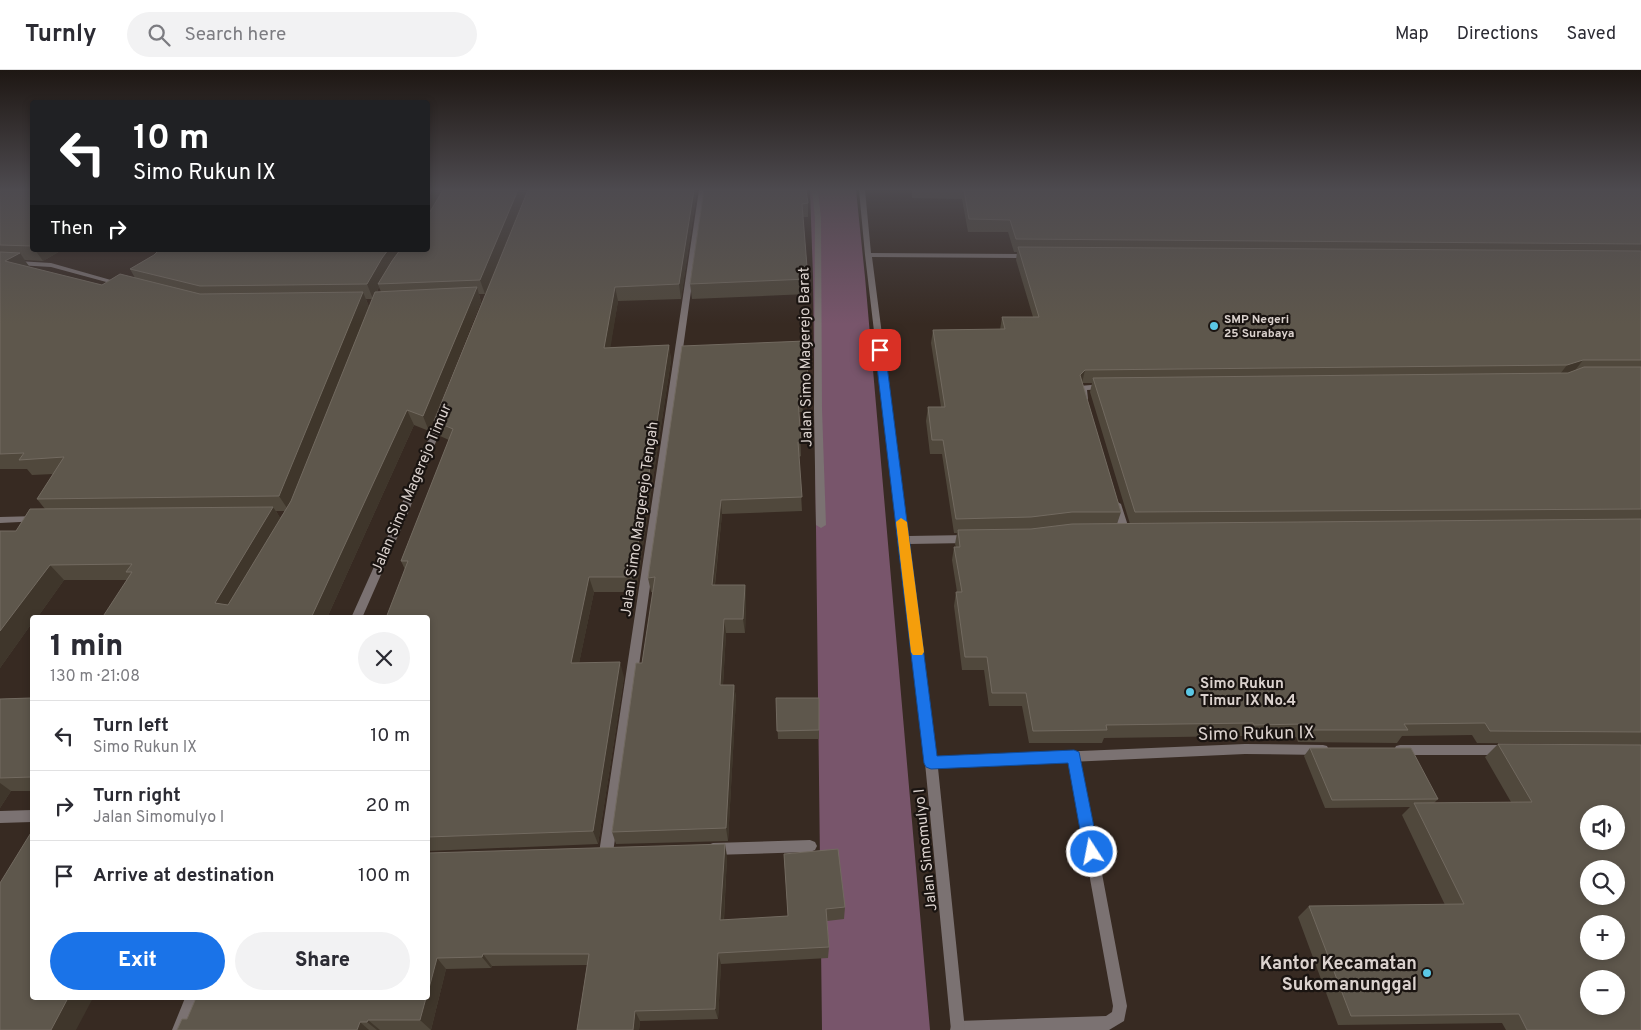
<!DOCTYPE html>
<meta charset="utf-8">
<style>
:root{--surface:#fff;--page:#f2f2f3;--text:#2b2b33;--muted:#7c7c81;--line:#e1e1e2;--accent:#1a73e8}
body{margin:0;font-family:Overpass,sans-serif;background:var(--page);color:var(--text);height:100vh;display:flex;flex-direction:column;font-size:19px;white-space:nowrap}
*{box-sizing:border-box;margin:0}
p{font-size:16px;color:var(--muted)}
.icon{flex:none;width:28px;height:28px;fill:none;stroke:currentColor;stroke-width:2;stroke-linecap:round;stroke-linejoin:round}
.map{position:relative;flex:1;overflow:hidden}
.drawer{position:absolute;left:30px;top:545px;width:400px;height:385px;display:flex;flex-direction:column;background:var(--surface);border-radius:5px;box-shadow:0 2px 8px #0003}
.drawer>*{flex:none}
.guide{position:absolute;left:30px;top:30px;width:400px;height:152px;border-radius:5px;box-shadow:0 2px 8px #0003;background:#202124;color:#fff;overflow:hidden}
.fabs{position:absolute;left:1580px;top:735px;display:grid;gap:10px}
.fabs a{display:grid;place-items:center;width:45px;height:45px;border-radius:50%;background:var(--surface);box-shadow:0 2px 8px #0003;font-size:25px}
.pin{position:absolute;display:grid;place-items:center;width:42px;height:42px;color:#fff;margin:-21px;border-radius:10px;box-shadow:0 2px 8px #0006}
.me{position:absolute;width:55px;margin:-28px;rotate:349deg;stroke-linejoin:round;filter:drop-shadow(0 0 4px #0008)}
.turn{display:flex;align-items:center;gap:18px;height:105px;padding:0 20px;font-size:22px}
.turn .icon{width:65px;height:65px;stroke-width:2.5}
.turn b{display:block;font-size:35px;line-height:42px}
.then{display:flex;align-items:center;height:48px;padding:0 20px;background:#0003;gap:10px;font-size:19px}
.round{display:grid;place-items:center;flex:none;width:52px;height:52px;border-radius:26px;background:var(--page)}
.headline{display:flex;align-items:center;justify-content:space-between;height:85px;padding:0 20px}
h1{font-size:30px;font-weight:800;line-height:38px}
.cta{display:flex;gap:10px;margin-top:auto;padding:10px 20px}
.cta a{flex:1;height:58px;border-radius:30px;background:var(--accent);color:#fff;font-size:20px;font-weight:800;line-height:58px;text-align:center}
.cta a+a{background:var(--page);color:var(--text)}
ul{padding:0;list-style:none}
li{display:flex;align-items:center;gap:15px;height:70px;padding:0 20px;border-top:1px solid var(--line)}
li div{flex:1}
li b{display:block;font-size:19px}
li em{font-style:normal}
header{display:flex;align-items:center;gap:30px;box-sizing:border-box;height:70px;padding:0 25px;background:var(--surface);border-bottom:1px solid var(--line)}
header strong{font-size:24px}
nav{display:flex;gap:28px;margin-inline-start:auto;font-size:18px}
.search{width:350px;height:45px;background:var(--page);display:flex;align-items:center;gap:12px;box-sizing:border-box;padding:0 18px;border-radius:28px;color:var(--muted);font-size:19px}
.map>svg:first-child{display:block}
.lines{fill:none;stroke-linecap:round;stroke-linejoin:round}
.river{fill:#78556b;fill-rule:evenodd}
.service{fill:#7b7272;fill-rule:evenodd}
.minor{fill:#7b7272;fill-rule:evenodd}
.wall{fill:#50483c;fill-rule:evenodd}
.shaded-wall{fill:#3f362b}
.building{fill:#5e574c;stroke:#726a60;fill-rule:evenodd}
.route{fill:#1a73e8;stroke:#114b97}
.slow{fill:#f59e0b}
.poi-dot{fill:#5bc8e6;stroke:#1a1411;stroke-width:2}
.labels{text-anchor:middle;stroke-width:4.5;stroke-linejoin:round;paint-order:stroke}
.far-poi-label{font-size:12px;font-weight:bold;fill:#dbd2ce;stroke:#1a1411;text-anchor:start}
.street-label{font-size:15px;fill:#dbd2ce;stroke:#1a1411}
.poi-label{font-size:15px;font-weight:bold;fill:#dbd2ce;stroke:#1a1411;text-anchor:start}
.near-street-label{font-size:18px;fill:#dbd2ce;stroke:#1a1411}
.near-poi-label{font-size:18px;font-weight:bold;fill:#dbd2ce;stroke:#1a1411;text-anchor:end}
</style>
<header>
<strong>Turnly</strong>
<div class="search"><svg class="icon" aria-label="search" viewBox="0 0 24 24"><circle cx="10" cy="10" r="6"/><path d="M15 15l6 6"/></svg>Search here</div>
<nav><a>Map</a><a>Directions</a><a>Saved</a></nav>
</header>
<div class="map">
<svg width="1641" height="960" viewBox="0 0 1641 960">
<rect width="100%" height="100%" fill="#372a22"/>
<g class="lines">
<path class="river" d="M810,120H856L865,207L930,960H822L813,207Z"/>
<path class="service" d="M1074,682L1078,683L1080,687L1127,936L1124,951L1109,960H950L952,953L957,951L1106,946L1112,942L1113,936L1068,687L1070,683Z"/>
<path class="minor" d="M699,120H705L613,783L611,787L606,789L601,787L599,783Z
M812,120H818L821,148L822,339L826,455L821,458L816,455L814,339L815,148Z
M859,120H865L871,183L1030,184L1033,186L1030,188L872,187L908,466L968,465L973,469L968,473L909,474L936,687L1245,674L1323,675L1327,676L1329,680L1327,684L1323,685L1245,684L938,698L965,960H951L925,693L865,185Z
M0,190L51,193L125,214L121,216L51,197L0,194Z
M1103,314L1106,315V319L1087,320L1088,329L1084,332L1081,331L1078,318L1079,316Z
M442,343L446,346L408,443L362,548H351L398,443L438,346Z
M1116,431L1121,434L1130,462L1128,464H1122L1120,462L1111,434Z
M37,446L40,447L42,449L40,451L0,453V447Z
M1400,675H1505L1509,676L1511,680L1509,684L1505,685H1400L1396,684L1394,680L1396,676Z
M32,740V752L0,753V741Z
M810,770L815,772L817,776L815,780L810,782L713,785L708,783L706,779L708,775L713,773Z
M185,928H199L186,960H172Z"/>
</g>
<path class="wall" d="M0,120H32V180H62L43,191L24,190L30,197L102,215L135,208L130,199L428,180L527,120L485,224H479L481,232L429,361L414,355L327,548L127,510H64L37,548H32V553L0,598V461H16L45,439L37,429L53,404L32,405L27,399H0ZM379,217L381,222H377ZM366,229H373L369,237ZM276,441H285L280,448Z
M528,120H697L681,229L618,231L610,277L669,275L671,290L636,522H594L579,593L624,607L598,774L428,781V548L401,491L449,370L440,366L434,351Z
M704,120L808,133V147H803L808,209V224L692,229L690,214Z
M912,120H1641V675L1477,673L1472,665L1402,666L1397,673L1298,672L1296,667L1246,668L1245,666L1104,668L1102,673H1029L1022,636H989L984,600H962L954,536L956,522H957L952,490L954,477H956L955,474L957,463H954L942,384H930L926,351L928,337H941L931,273L933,260H1000L1002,247H1033L1016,190L1017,182H1014L1008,162H968L962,129L912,128ZM1082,313H1092L1090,322L1130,454H1117L1121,442Z
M805,271L809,316V330L802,331L803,342H799L801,386L799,387L802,441L722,444L715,515H745L746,529L745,563H726L723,615H734L736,628L728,771L616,774L612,762L642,593L653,522H651L648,508Z
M32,625V721H11L0,738V629L31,628Z
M776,628H819V669H778Z
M1498,674L1641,675V960H1506L1502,953L1338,955L1298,847L1309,836L1445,835L1402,745L1410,737L1325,738L1304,686L1310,678L1438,729L1434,733L1511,732L1485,687Z
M428,783L727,786L724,850L788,846L784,784L845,837L844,849L827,851L829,877L828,888L721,894L718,949L640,951L639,960H577L587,895L492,896L491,898L446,899L431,960H177L187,949Z"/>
<path class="shaded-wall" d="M432,120H445L428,150V128Z
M518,120H527L485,224L480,210Z
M694,120H697L681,229L679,214Z
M35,180H62L43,191Z
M388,180H405L378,214L379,217L373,229L367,214L382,188Z
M20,183L30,198L5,191Z
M477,217L481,232L429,361L423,346Z
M615,217L618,231L608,293L604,278Z
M363,222L369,237L289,441L279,426Z
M669,275L671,290L636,522L633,507Z
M1583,290L1573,303L1557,308L1567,295Z
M1085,300L1082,313L1080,305Z
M407,340L414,355L327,548H311Z
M721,430L722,444L713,529L712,515Z
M273,437L283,452L227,548L215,533Z
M50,495L64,510L37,548H32V553L0,598V561Z
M589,507L594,522L576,608L571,593Z
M745,515L746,529L745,563L743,549Z
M724,549L726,563L722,629L720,615Z
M620,592L624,607L598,774L593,761Z
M734,615L736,628L728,771L726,758Z
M0,713L11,721L0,738Z
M725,774L727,786L723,862L720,850Z
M718,883L721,894L718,949L715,939Z
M483,884L492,896L491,898L482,887Z
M437,888L446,899L431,960L420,950L426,928H428V922Z
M68,928H93L76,960H51Z
M635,941L640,951L639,960H633Z
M368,950L380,960H377L367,952Z
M360,952L369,960H357Z"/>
<path class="building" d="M0,120H32V176L0,175Z
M428,120H432L428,128Z
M443,120H518L480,210L378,214L392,191L400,180H428V145Z
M528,120H694L679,214L615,217L604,278L669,275L633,507H589L571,593L620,592L593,761L428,767V548H386L408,491H401L453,359L434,351Z
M704,120H806L808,133L802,134L808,209L690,214Z
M964,120H1641V174L1016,169L1010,150L969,149Z
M1018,177L1641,181V290H1583L1567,295L1085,300L1080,305L1121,442H1072L1031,447L956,449L943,370H932L928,337H945L933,260L1005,259L1002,247H1039Z
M159,180H388L382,188L367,214L200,216L130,199L154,185Z
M0,182L20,183L5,191L102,215L120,204L200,224L363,222L279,426L37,429L64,387L19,390L24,383L0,384Z
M477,217L423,346L407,340L311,548H102L132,502H126L132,494L50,495L0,561V461H16L30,439L273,437L215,533L228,535L291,431L375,222Z
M805,271L809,316L801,317L802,327L798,328L801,372H798L802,427L721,430L712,515H745L743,549H724L720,615H734L726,758L612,762L636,593H642L655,507L648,508L682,276Z
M1584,297H1641V439L1135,442L1093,308L1568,303Z
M1641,449V662L1490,661L1485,653L1404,654L1408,660H1307L1305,654L1254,655L1253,653L1106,655L1107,660L1033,661L1026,623H992L987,587H965L956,522H962L954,477H960L958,460L1031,459L1072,454Z
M32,625V707L0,708V629L31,628Z
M776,628H819V660L777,661Z
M1498,674L1641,675V960H1527L1519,944L1351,946L1309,836L1464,834L1414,733L1532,732ZM1589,744H1616V771H1589ZM1589,799H1616V826H1589ZM1589,854H1616V881H1589ZM1589,909H1616V936H1589Z
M1310,678H1411L1438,729L1332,730Z
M32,761V928H68L51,960H0V813Z
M725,774L720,850L788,846L784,784L838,779L845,837L826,839L829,877L718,883L715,939L635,941L633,960H577L589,884H483L482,887L437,888L428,922V783Z
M196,928H426L420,950H368L367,952H360L357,960H177L182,949H187Z"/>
<linearGradient id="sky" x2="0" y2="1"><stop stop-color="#1e1713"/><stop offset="0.47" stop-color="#4d4a4f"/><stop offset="1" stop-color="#4d4a4f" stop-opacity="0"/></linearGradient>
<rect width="1641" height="254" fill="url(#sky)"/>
<path class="route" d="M880,277L885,280L937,686L1074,680L1079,682L1099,782L1097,787L1092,790L1086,787L1084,782L1068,693L931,699L926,697L924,693L875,280Z"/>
<path class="slow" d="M901,448L907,452L924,582L922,585H913L911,582L896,452Z"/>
<g class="poi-dot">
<circle cx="1214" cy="256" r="5"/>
<circle cx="1190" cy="622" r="5"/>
<circle cx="1427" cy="903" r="5"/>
</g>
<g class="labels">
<g class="far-poi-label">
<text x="1224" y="253">SMP Negeri<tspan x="1224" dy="14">25 Surabaya</tspan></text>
</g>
<g class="street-label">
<text transform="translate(805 287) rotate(-91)" y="5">Jalan Simo Magerejo Barat</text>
<text transform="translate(411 418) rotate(-67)" y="5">Jalan Simo Magerejo Timur</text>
<text transform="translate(639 449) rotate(-82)" y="5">Jalan Simo Margerejo Tengah</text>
<text transform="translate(925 780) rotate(-96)" y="5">Jalan Simomulyo I</text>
</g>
<g class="poi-label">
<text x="1200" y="618">Simo Rukun<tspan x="1200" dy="17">Timur IX No.4</tspan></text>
</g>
<g class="near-street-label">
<text transform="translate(1256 663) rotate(-1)" y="6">Simo Rukun IX</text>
</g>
<g class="near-poi-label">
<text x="1417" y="899">Kantor Kecamatan<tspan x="1417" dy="21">Sukomanunggal</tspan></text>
</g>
</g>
</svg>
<div class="fabs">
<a><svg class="icon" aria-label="sound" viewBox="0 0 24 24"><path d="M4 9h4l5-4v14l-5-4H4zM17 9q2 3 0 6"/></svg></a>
<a><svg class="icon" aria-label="search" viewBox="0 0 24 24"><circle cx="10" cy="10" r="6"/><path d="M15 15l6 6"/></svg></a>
<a>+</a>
<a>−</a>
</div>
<div class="pin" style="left:880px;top:280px;background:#d93025"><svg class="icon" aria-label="arrive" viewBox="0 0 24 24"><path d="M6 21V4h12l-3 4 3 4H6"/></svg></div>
<svg class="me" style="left:1092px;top:782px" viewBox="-20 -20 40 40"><circle r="17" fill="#1a73e8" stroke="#fff" stroke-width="3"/><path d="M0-11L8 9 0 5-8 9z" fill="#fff"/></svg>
<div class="guide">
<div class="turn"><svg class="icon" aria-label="left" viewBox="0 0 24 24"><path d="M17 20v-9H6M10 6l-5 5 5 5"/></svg><div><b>10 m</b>Simo Rukun IX</div></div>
<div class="then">Then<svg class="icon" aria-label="right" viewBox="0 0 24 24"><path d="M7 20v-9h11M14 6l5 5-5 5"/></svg></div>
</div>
<section class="drawer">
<div class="headline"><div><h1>1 min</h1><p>130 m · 21:08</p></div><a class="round"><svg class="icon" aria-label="close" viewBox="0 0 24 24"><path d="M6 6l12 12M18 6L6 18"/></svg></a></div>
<ul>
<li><svg class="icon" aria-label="left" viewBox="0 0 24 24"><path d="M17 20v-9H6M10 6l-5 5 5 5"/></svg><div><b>Turn left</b><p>Simo Rukun IX</p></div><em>10 m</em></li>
<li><svg class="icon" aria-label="right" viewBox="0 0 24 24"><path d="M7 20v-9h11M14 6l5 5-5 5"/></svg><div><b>Turn right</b><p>Jalan Simomulyo I</p></div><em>20 m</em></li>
<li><svg class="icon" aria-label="arrive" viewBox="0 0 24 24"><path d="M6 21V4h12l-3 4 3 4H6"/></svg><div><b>Arrive at destination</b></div><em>100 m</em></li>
</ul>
<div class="cta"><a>Exit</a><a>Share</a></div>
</section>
</div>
